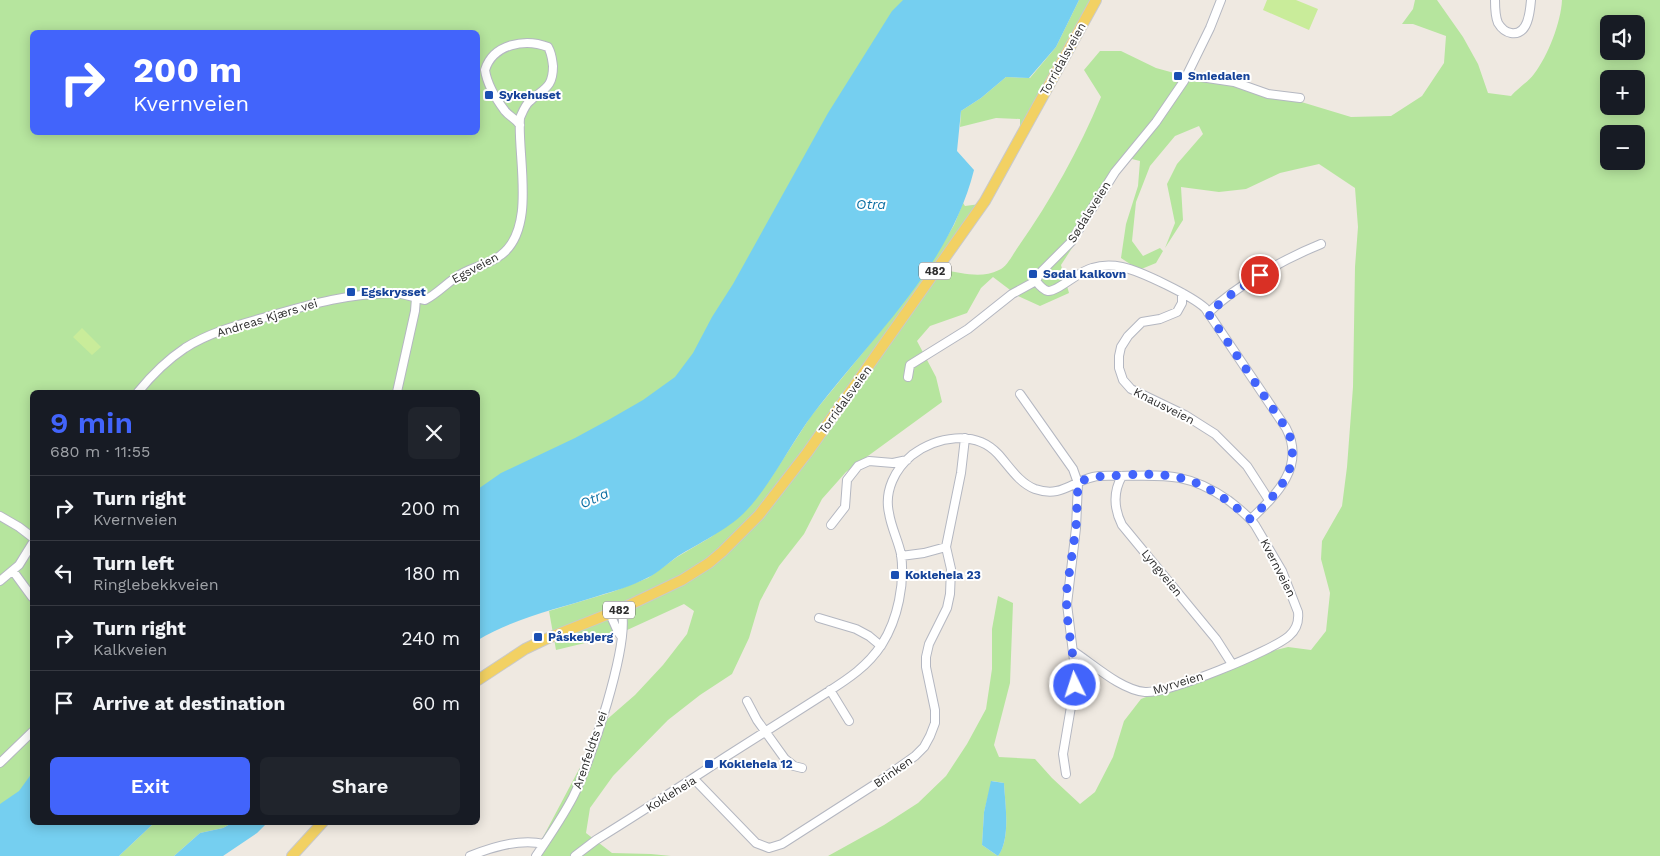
<!DOCTYPE html>
<meta charset="utf-8">
<style>
:root{--surface:#171b24;--page:#20242c;--text:#f1f3f6;--muted:#9ea1a6;--line:#363941;--accent:#4264fb}
body{margin:0;font-family:"Work Sans",sans-serif;background:var(--page);color:var(--text);height:100vh;display:flex;flex-direction:column;font-size:19px;white-space:nowrap}
*{box-sizing:border-box;margin:0}
p{font-size:16px;color:var(--muted)}
.icon{flex:none;width:28px;height:28px;fill:none;stroke:currentColor;stroke-width:2;stroke-linecap:round;stroke-linejoin:round}
.map{position:relative;flex:1;overflow:hidden}
.panel{position:absolute;left:30px;top:390px;width:450px;height:435px;display:flex;flex-direction:column;background:var(--surface);border-radius:8px;box-shadow:0 2px 12px #0003}
.panel>*{flex:none}
.banner{position:absolute;left:30px;top:30px;width:450px;height:105px;border-radius:8px;box-shadow:0 2px 12px #0003;background:#4264fb;color:#fff;overflow:hidden}
.tools{position:absolute;left:1600px;top:15px;display:grid;gap:10px}
.tools a{display:grid;place-items:center;width:45px;height:45px;border-radius:8px;background:var(--surface);box-shadow:0 2px 12px #0003;font-size:25px}
.pin{position:absolute;display:grid;place-items:center;width:42px;height:42px;color:#fff;margin:-21px;border:2px solid #fff;border-radius:50%;box-shadow:0 1px 5px #0007}
.me{position:absolute;width:55px;margin:-28px;rotate:356deg;stroke-linejoin:round;filter:drop-shadow(0 0 4px #0008)}
.turn{display:flex;align-items:center;gap:18px;height:105px;padding:0 20px;font-size:22px}
.turn .icon{width:65px;height:65px;stroke-width:2.5}
.turn b{display:block;font-size:35px;line-height:42px}
.round{display:grid;place-items:center;flex:none;width:52px;height:52px;border-radius:8px;background:var(--page)}
.overview{display:flex;align-items:center;justify-content:space-between;height:85px;padding:0 20px}
h1{font-size:30px;font-weight:600;line-height:38px;color:var(--accent)}
.action{display:flex;gap:10px;margin-top:auto;padding:10px 20px}
.action a{flex:1;height:58px;border-radius:8px;background:var(--accent);color:#fff;font-size:20px;font-weight:600;line-height:58px;text-align:center}
.action a+a{background:var(--page);color:var(--text)}
ul{padding:0;list-style:none}
li{display:flex;align-items:center;gap:15px;height:65px;padding:0 20px;border-top:1px solid var(--line)}
li div{flex:1}
li b{display:block;font-size:19px}
li em{font-style:normal}
.map>svg:first-child{display:block}
.green{fill:#b6e59e;fill-rule:evenodd}
.pitch{fill:#c9ec9a}
.water{fill:#75cff0}
.lines{fill:none;stroke-linecap:round;stroke-linejoin:round}
.minor-casing{stroke:#b4b7c1;stroke-width:10}
.major-casing{stroke:#c9c9c9;stroke-width:12}
.minor{stroke:#fff;stroke-width:8}
.major{stroke:#f2d163;stroke-width:10}
.route{stroke:#4264fb;stroke-width:9;stroke-dasharray:0 16.2}
.transit-dot{fill:#1a4fb4;stroke:#fff;stroke-width:2}
.labels{text-anchor:middle;stroke-width:4;stroke-linejoin:round;paint-order:stroke}
.shield{fill:#fff;stroke:#6d6d6d;stroke-width:1}
.shield-label{font-size:11px;font-weight:bold;fill:#2e2e2e}
.street-label{font-size:12px;fill:#2e2e2e;stroke:#fff}
.transit-label{font-size:12px;font-weight:bold;fill:#164399;stroke:#fff;text-anchor:start}
.water-label{font-size:14px;font-style:italic;fill:#0d6fa3;stroke:#fff}
</style>
<div class="map">
<svg width="1660" height="856" viewBox="0 0 1660 856">
<rect width="100%" height="100%" fill="#efe9e1"/>
<path class="green" d="M0,0H979L712,386L478,546V392H32V822L0,855ZM32,32H478V132H32Z
M1079,0H1092L1081,25L998,180L945,260L943,270C963,273 981,279 999,270C1007,267 1013,254 1018,247C1051,200 1079,150 1101,97L1084,70L1100,51H1121L1156,68L1196,79L1225,82L1275,94L1351,117L1391,116L1422,96L1444,63L1446,36L1413,24H1402L1413,9L1415,0H1437L1463,37L1478,64L1488,93L1511,96C1518,88 1528,82 1534,74C1548,56 1561,22 1562,0H1660V856H998C1011,839 1005,804 1004,783L992,781L984,812L982,845L998,856H828L884,825L918,803L946,776L967,744L986,709L992,669V629L998,596L1013,603L1010,683L994,745L999,757L1035,759L1052,778L1080,804L1095,792L1113,757L1124,721L1141,699L1251,656L1288,647L1311,650L1326,631L1330,593L1321,559L1322,541L1342,506L1347,467L1353,387L1355,267L1358,227L1355,188L1319,164L1280,173L1246,189L1219,192L1181,187L1183,220L1165,248L1175,223L1167,184L1177,164L1203,134L1199,126L1175,136L1150,166L1136,202L1132,241L1143,256L1160,248L1163,251L1156,263L1139,270L1121,258L1126,224L1138,186L1140,161L1128,158L1106,188L1085,228L1061,265L1069,293L1040,306L1018,296L993,277L981,288L967,313L930,326L917,341L936,377L942,402L846,472L822,499L804,534L779,566L760,601L749,638L732,674L700,695L668,720L613,776L590,808L586,833L612,853L651,854L671,856H533L604,722L635,695L663,665L687,634L694,611L684,604L614,636L556,650L549,611L612,592L648,578L677,557L711,537L743,513L769,481L811,416L887,323L933,260L954,225L963,203L965,206L980,204L1005,167L1018,142L1020,137V119L996,118L960,127L961,111L981,98L1006,77L1030,78L1056,47ZM1609,24H1636V51H1609ZM1609,79H1636V106H1609ZM1609,134H1636V161H1609Z
M154,823H232L223,828L200,833L174,856H119Z"/>
<path class="pitch" d="M1267,0H1296L1318,9L1309,30L1263,10Z
M82,328L101,347L92,355L73,337Z"/>
<path class="water" d="M903,0H1079L1056,47L1029,78L1006,77L981,98L961,111L957,151L974,170C950,266 871,338 813,414C789,446 772,484 744,513C728,529 698,544 678,556C668,563 658,573 647,578C632,586 614,591 598,596C557,609 515,618 478,640V489L501,473L575,438L610,419L643,400L675,377L693,353L712,317L733,284L828,113L892,11Z
M32,773V822L154,823L119,856H0V804L19,791Z
M991,781L1004,783C1005,803 1011,839 998,856L982,845L984,812Z
M232,823H267L257,833L223,856H174L200,833L223,828Z"/>
<g class="lines">
<defs>
<path id="minor" d="M1495,0C1495,8 1495,16 1498,23C1501,28 1505,32 1511,33C1528,36 1530,12 1531,0
M1187,75L1234,82L1268,94L1300,98
M1036,281C1039,285 1043,290 1048,291C1057,292 1079,271 1092,268C1102,265 1112,265 1122,267C1141,271 1192,296 1205,308L1286,428C1306,466 1277,494 1251,519
M1182,293V303L1177,312L1160,319L1142,322L1128,336L1121,347L1119,356V368L1123,380L1131,389L1185,415L1215,434L1247,466L1269,500
M1208,313C1237,285 1284,259 1321,244
M908,377L910,365L968,329L1012,294L1036,281L1040,273L1071,242L1115,172L1156,122L1184,81L1210,28L1221,0
M138,392C151,376 167,360 185,348C212,331 242,324 273,315C315,303 348,294 392,293C404,293 414,298 425,300C439,293 449,280 463,273C476,266 490,264 501,255C537,228 517,156 520,118C523,111 525,105 530,101C544,88 553,88 553,66C552,59 552,54 548,47C525,38 493,44 485,70C487,84 496,99 505,111C510,117 514,117 520,125
M397,392L415,311L416,298
M1020,394L1073,469L1078,483L1076,528L1067,604L1076,677L1063,754L1066,774
M1122,476C1113,492 1114,509 1122,525L1216,639L1232,664
M0,516L19,527L32,537
M831,525L845,507L847,480L858,466L869,461L893,463L907,460
M901,556L924,553L946,547
M13,571L32,597
M0,581L19,565L32,544
M610,614L618,632L621,636
M819,618L856,629L869,636L881,646
M830,690L849,721
M747,701L757,720L785,759L794,766L802,768
M0,763L32,732
M694,779L756,843L769,848L782,844L877,783L915,756L924,747L930,736L935,723V710L926,667V657L929,644L947,608L950,594L951,569L946,547L961,473L965,438
M470,856C492,847 520,838 544,844
M536,856C549,837 562,818 573,797C589,766 632,640 621,609
M575,856L596,840C640,813 684,784 727,756C760,735 793,714 826,693C848,679 868,666 882,644C898,619 905,583 901,554C898,540 891,527 889,513C884,491 895,469 912,455C936,437 975,429 998,454C1009,466 1019,483 1035,489C1061,498 1071,482 1093,477C1102,475 1111,476 1121,476C1166,475 1189,473 1228,500C1238,508 1248,515 1255,525L1282,571L1298,612C1299,621 1296,630 1289,636C1272,651 1167,694 1145,692C1121,690 1093,664 1073,651"/>
<path id="major" d="M478,680L525,649L546,639L621,609L682,580L709,563L722,552L759,515L807,453L985,201L1096,0
M292,856L323,822"/>
</defs>
<use href="#minor" class="minor-casing"/>
<use href="#major" class="major-casing"/>
<use href="#minor" class="minor"/>
<use href="#major" class="major"/>
</g>
<g class="lines">
<path class="route" d="M1075,685L1076,677L1068,624L1066,595L1076,528L1078,483C1093,474 1107,477 1123,475C1181,471 1206,481 1250,519C1276,495 1303,469 1288,431L1208,313L1233,293L1260,275"/>
</g>
<g class="transit-dot">
<rect x="1173" y="71" width="10" height="10" rx="2.5"/>
<rect x="484" y="90" width="10" height="10" rx="2.5"/>
<rect x="1028" y="269" width="10" height="10" rx="2.5"/>
<rect x="346" y="287" width="10" height="10" rx="2.5"/>
<rect x="890" y="570" width="10" height="10" rx="2.5"/>
<rect x="533" y="632" width="10" height="10" rx="2.5"/>
<rect x="704" y="759" width="10" height="10" rx="2.5"/>
</g>
<g class="labels">
<g class="shield">
<rect x="919" y="262.5" width="32" height="17" rx="4"/>
<rect x="603" y="601.5" width="32" height="17" rx="4"/>
</g>
<g class="shield-label">
<text x="935" y="275">482</text>
<text x="619" y="614">482</text>
</g>
<g class="street-label">
<text transform="translate(1063 59) rotate(-61)" y="4">Torridalsveien</text>
<text transform="translate(1089 212) rotate(-58)" y="4">Sødalsveien</text>
<text transform="translate(475 268) rotate(-28)" y="4">Egsveien</text>
<text transform="translate(267 318) rotate(-17)" y="4">Andreas Kjærs vei</text>
<text transform="translate(845 400) rotate(-54)" y="4">Torridalsveien</text>
<text transform="translate(1164 406) rotate(27)" y="4">Knausveien</text>
<text transform="translate(1278 568) rotate(63)" y="4">Kvernveien</text>
<text transform="translate(1162 573) rotate(51)" y="4">Lyngveien</text>
<text transform="translate(1178 683) rotate(-17)" y="4">Myrveien</text>
<text transform="translate(590 750) rotate(-71)" y="4">Arenfeldts vei</text>
<text transform="translate(893 772) rotate(-35)" y="4">Brinken</text>
<text transform="translate(671 794) rotate(-32)" y="4">Kokleheia</text>
</g>
<g class="transit-label">
<text x="1188" y="80">Smiedalen</text>
<text x="499" y="99">Sykehuset</text>
<text x="1043" y="278">Sødal kalkovn</text>
<text x="361" y="296">Egskrysset</text>
<text x="905" y="579">Kokleheia 23</text>
<text x="548" y="641">Påskebjerg</text>
<text x="719" y="768">Kokleheia 12</text>
</g>
<g class="water-label">
<text x="871" y="209">Otra</text>
<text transform="translate(594 498) rotate(-24)" y="5">Otra</text>
</g>
</g>
</svg>
<div class="tools">
<a><svg class="icon" aria-label="sound" viewBox="0 0 24 24"><path d="M4 9h4l5-4v14l-5-4H4zM17 9q2 3 0 6"/></svg></a>
<a>+</a>
<a>−</a>
</div>
<div class="pin" style="left:1260px;top:275px;background:#d93025"><svg class="icon" aria-label="arrive" viewBox="0 0 24 24"><path d="M6 21V4h12l-3 4 3 4H6"/></svg></div>
<svg class="me" style="left:1075px;top:685px" viewBox="-20 -20 40 40"><circle r="17" fill="#4264fb" stroke="#fff" stroke-width="3"/><path d="M0-11L8 9 0 5-8 9z" fill="#fff"/></svg>
<div class="banner">
<div class="turn"><svg class="icon" aria-label="right" viewBox="0 0 24 24"><path d="M7 20v-9h11M14 6l5 5-5 5"/></svg><div><b>200 m</b>Kvernveien</div></div>
</div>
<section class="panel">
<div class="overview"><div><h1>9 min</h1><p>680 m · 11:55</p></div><a class="round"><svg class="icon" aria-label="close" viewBox="0 0 24 24"><path d="M6 6l12 12M18 6L6 18"/></svg></a></div>
<ul>
<li><svg class="icon" aria-label="right" viewBox="0 0 24 24"><path d="M7 20v-9h11M14 6l5 5-5 5"/></svg><div><b>Turn right</b><p>Kvernveien</p></div><em>200 m</em></li>
<li><svg class="icon" aria-label="left" viewBox="0 0 24 24"><path d="M17 20v-9H6M10 6l-5 5 5 5"/></svg><div><b>Turn left</b><p>Ringlebekkveien</p></div><em>180 m</em></li>
<li><svg class="icon" aria-label="right" viewBox="0 0 24 24"><path d="M7 20v-9h11M14 6l5 5-5 5"/></svg><div><b>Turn right</b><p>Kalkveien</p></div><em>240 m</em></li>
<li><svg class="icon" aria-label="arrive" viewBox="0 0 24 24"><path d="M6 21V4h12l-3 4 3 4H6"/></svg><div><b>Arrive at destination</b></div><em>60 m</em></li>
</ul>
<div class="action"><a>Exit</a><a>Share</a></div>
</section>
</div>
